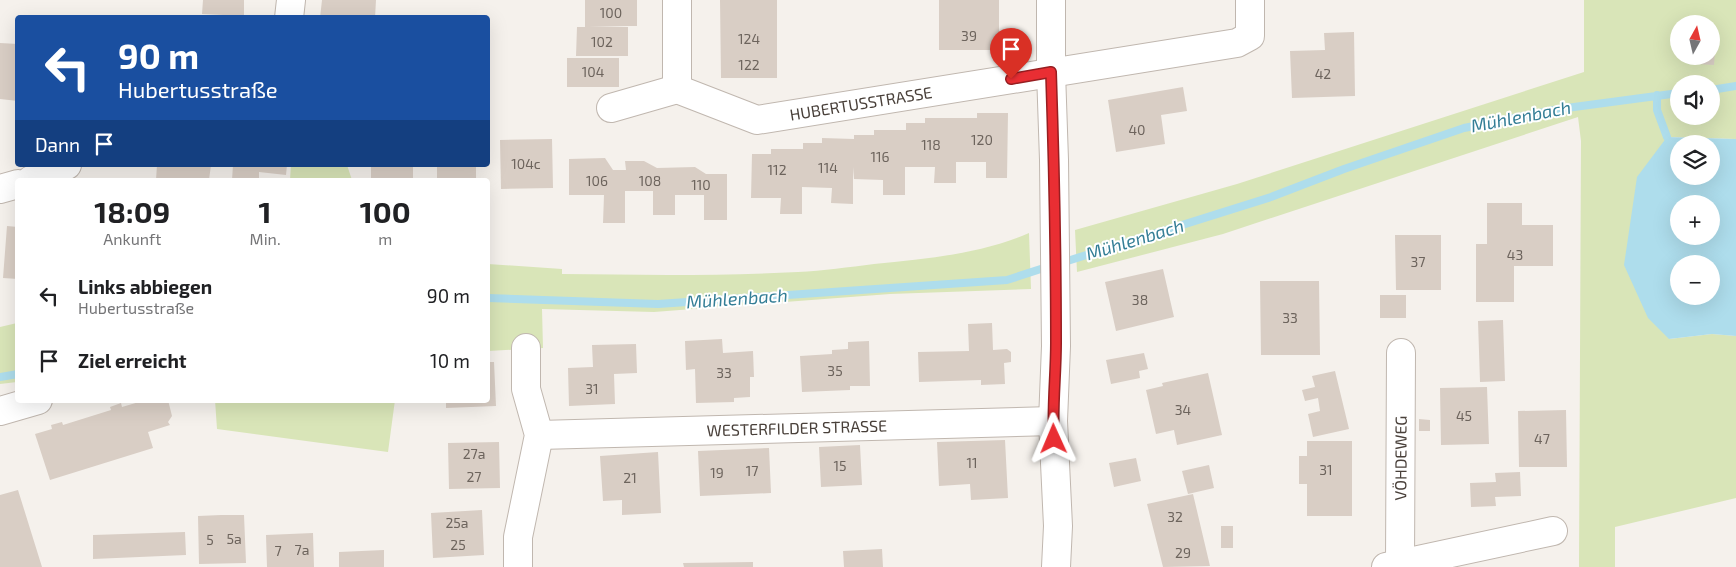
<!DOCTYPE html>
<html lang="de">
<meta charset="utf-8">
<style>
:root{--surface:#fff;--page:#f2f2f2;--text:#202124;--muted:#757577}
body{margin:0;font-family:"Exo 2",sans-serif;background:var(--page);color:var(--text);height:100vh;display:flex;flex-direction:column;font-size:19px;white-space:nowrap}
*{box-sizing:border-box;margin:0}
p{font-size:16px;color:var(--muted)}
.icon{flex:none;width:28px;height:28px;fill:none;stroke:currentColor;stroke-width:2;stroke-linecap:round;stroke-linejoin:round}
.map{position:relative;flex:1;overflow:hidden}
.panel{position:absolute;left:15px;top:178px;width:475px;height:225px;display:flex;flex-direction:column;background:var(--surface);border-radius:5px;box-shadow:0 5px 20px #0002}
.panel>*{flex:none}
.guide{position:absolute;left:15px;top:15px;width:475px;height:152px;border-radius:5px;box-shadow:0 5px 20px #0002;background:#1a4fa0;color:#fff;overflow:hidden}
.needle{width:32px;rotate:8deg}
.controls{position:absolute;left:1670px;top:15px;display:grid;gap:10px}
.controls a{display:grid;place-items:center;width:50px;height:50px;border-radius:50%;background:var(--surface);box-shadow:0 5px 20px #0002;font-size:25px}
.pin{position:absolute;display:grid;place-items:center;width:42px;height:42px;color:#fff;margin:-51px -21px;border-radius:50% 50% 50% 0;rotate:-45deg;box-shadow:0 0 5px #0007}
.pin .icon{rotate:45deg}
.me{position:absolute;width:55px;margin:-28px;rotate:359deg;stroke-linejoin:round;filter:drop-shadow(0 0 4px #0008)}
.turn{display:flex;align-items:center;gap:18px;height:105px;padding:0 20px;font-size:22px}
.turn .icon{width:65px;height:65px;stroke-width:2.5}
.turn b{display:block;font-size:35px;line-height:42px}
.then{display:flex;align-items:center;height:48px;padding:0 20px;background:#0003;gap:10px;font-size:19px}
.eta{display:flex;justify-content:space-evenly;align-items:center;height:85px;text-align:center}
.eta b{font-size:30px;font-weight:700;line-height:35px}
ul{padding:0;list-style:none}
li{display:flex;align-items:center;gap:15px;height:65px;padding:0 20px}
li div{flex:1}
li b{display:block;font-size:19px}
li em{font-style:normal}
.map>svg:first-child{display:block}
.green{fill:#d9e5b8;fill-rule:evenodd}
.water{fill:#aeddec;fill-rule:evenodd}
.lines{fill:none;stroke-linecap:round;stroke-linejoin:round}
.stream{stroke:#aeddec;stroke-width:8}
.building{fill:#d9cec5}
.minor-casing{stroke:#c0b7af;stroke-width:30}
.minor{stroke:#fff;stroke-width:28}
.route-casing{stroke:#971e21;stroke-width:12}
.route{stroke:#e92e33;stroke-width:9}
.labels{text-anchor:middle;stroke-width:4;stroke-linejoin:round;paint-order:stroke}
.number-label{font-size:14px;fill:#6d645d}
.street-label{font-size:16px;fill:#49403a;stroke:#fff}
.water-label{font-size:18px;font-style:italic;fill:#347e96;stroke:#fff}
</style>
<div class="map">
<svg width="1736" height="567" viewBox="0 0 1736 567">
<rect width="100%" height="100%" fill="#f5f1ec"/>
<path class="green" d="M1584,0H1736V139L1667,137L1669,339L1712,334L1736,336V498L1615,527V567H1579L1581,141L1578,117L1223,234L1077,272L1075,230L1237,184L1584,72ZM1679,24H1711V56H1679ZM1679,84H1711V116H1679Z
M291,165H347L352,180H290Z
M1029,233L1031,289L890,294L654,312L542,309L543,348L488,351V264L562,269V274C641,275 720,276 798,272C823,271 849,267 874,264C926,259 980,254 1029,233Z
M17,323V382L0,384V327Z
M215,400H395L388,452L217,429Z"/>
<path class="water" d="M1667,137L1736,139V336L1712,334L1669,339L1648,318L1624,265L1637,177ZM1679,144H1711V176H1679ZM1679,204H1711V236H1679ZM1679,264H1711V296H1679Z"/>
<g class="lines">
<path class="stream" d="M1711,90L1736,86
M1657,95V110L1667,137
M1061,263L1271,197L1344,169L1464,128L1559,109L1679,93
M488,298L658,304L1007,280L1050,266
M0,377L18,374"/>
</g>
<path class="building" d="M203,0H244V16L202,14Z
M322,0H376L375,18H320Z
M585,0H637V26H589L628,27V56H576L577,27H585Z
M720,0H777V78H721Z
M939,0H999V50H939Z
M1354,32L1355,96L1292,98L1290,51L1325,50L1324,33Z
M0,43L18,44V101L0,99Z
M1711,49L1715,50L1714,65L1697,64L1698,56H1711Z
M567,58H619V87H567Z
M1183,87L1187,111L1161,115L1165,144L1116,152L1108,100Z
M977,113H1008L1007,178H986V162H956V183H934L935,167H905V195H883V180L854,179L853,167V204L831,203L832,188L802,187V214H780L781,198H751L752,154H771V149H803V143H822V138L854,139V135H874V130H906V123H925V118H977Z
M552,139L553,188L501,189L500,140Z
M605,158L613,170H626L625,161H644L657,168L695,167L706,174H727V220H704V195H675V215H653V191H625V223H603L604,195H569V159Z
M157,165H211L209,180H156Z
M233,165H287L286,175L259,172V180H232Z
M371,165H413V180H371Z
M437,165H476V180H437Z
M1487,203H1522V225H1553V266H1514V302H1476V244H1487Z
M7,226L18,227V279L3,278Z
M1395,235H1441V290H1396Z
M1163,269L1174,317L1116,331L1105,282Z
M1260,281H1319L1320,355H1261Z
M1380,295H1406V318H1380Z
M1503,320L1505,381L1480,382L1478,321Z
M992,323L993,350L1007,349L1011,352V362L1004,363L1005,384L981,385V380L919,382L918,352L969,351L968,324Z
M722,339L723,353L753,351L754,377H750V397L734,398V402L696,403L695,369L686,370L685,341Z
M869,341L870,386H850V390L802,392L800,356L832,354V350L848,349V342Z
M636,344L637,373L614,374L615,404L569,406L568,368L593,367L592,345Z
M1144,353L1148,369L1139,371L1140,378L1111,384L1106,360Z
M488,362H494L496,406L446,408V400H488Z
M1335,371L1349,429L1313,437L1308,414L1320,411L1318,398L1305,401L1302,390L1315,387L1312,376Z
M1208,373L1222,435L1177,445L1174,430L1156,434L1146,390L1163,386L1162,383Z
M1487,387L1489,444L1441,445L1440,388Z
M138,400H168L172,416L168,422L170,425L148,432L153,448L50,480L35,434L52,429L51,425L62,422L63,425L111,410L110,407L121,403L122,407L139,402Z
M1566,410L1567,467H1519L1518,411Z
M1419,419L1430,420V431H1419Z
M1005,440L1008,498L971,500L970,484L939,486L937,442Z
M1307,441H1352V516H1307V484H1299V456H1307Z
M499,442L500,488L449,489L448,443Z
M860,445L862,485L821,487L819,447Z
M769,448L771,493L700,496L698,451Z
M658,452L661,513L622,515V500L603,501L600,456Z
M1136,458L1141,481L1114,487L1109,463Z
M1209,465L1214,488L1188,494L1182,471Z
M1520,472L1521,496L1495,497L1496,506L1471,507L1470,483L1496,482L1495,473Z
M18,490L42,567H0V495Z
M1193,494L1210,566L1163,567L1147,504Z
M482,510L484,555L433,558L431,513Z
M221,515H244L246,563L199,564L198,516Z
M1221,526H1233V548H1221Z
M185,532L186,555L93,559V535Z
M313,533L314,567H267L266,535Z
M882,549L883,567H844L843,551Z
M384,550V567H339V552Z
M753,562V567H684L683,563Z"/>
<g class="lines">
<defs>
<g id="minor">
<path id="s1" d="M677,0V89L757,120L1237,43L1250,36V0"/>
<path d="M1051,0V72L1054,160L1056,346L1053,421L1058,526L1056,567"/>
<path d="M289,18L291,0"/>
<path d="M611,108L677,89"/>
<path d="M31,180L67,165"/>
<path d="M0,189L18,184"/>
<path d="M0,411L38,400"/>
<path id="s2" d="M539,435L1053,421"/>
<path id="s3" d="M1400,564L1401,353"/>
<path d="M518,567V537L539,435L526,389V348"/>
<path d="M1386,567L1553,531"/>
</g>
</defs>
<use href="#minor" class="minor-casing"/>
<use href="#minor" class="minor"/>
</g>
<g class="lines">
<defs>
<path id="route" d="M1011,79L1051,72C1054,163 1056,253 1056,343C1056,375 1052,407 1054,439"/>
</defs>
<use href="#route" class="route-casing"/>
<use href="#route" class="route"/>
</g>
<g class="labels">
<g class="number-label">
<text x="611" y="18">100</text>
<text x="969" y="41">39</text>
<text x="749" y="44">124</text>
<text x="602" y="47">102</text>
<text x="749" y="70">122</text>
<text x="593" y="77">104</text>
<text x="1323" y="79">42</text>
<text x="1137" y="135">40</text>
<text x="982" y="145">120</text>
<text x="931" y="150">118</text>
<text x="880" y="162">116</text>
<text x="526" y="169">104c</text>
<text x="828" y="173">114</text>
<text x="777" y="175">112</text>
<text x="597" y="186">106</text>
<text x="650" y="186">108</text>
<text x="701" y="190">110</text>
<text x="1515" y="260">43</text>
<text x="1418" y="267">37</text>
<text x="1140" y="305">38</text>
<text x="1290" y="323">33</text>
<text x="835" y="376">35</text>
<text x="724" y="378">33</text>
<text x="592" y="394">31</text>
<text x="1183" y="415">34</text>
<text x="1464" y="421">45</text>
<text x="1542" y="444">47</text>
<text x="474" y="459">27a</text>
<text x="972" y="468">11</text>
<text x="840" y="471">15</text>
<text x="1326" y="475">31</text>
<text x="752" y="476">17</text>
<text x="717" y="478">19</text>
<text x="474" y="482">27</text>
<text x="630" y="483">21</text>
<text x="1175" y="522">32</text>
<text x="457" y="528">25a</text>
<text x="234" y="544">5a</text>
<text x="210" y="545">5</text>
<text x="458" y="550">25</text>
<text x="302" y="555">7a</text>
<text x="278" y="556">7</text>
<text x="1183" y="558">29</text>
</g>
<g class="street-label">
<text dy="6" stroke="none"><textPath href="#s1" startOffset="280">HUBERTUSSTRASSE</textPath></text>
<text dy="6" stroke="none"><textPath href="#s2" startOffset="258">WESTERFILDER STRASSE</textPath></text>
<text dy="6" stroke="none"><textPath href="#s3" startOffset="106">VÖHDEWEG</textPath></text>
</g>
<g class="water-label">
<text transform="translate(1521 117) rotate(-11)" y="6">Mühlenbach</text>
<text transform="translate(1135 240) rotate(-17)" y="6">Mühlenbach</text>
<text transform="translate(737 299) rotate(-4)" y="6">Mühlenbach</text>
</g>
</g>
</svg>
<div class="controls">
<a><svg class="needle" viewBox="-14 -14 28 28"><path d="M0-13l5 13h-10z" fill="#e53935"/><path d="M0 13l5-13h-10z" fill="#757577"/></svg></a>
<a><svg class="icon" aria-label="sound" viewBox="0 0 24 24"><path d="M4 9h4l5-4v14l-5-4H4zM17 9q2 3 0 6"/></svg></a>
<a><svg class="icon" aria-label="layers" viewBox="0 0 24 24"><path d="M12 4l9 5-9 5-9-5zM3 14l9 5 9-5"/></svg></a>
<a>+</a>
<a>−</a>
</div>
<div class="pin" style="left:1011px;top:79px;background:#d93025"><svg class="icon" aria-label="arrive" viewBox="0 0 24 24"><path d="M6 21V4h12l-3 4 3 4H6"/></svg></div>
<svg class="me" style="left:1054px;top:439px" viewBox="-20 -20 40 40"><path d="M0-17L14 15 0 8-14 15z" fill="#e92e33" stroke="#fff" stroke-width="4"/></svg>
<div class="guide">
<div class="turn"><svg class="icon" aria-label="left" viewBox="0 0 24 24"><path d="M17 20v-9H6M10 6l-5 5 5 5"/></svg><div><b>90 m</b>Hubertusstraße</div></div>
<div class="then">Dann<svg class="icon" aria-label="arrive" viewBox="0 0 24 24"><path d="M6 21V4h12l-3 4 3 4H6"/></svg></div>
</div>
<section class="panel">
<div class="eta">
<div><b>18:09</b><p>Ankunft</p></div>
<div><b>1</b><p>Min.</p></div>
<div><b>100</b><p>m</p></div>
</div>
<ul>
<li><svg class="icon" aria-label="left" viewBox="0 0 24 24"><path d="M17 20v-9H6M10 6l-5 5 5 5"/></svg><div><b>Links abbiegen</b><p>Hubertusstraße</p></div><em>90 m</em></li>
<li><svg class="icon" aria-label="arrive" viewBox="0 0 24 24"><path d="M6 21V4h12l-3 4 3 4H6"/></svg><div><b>Ziel erreicht</b></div><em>10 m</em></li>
</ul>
</section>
</div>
